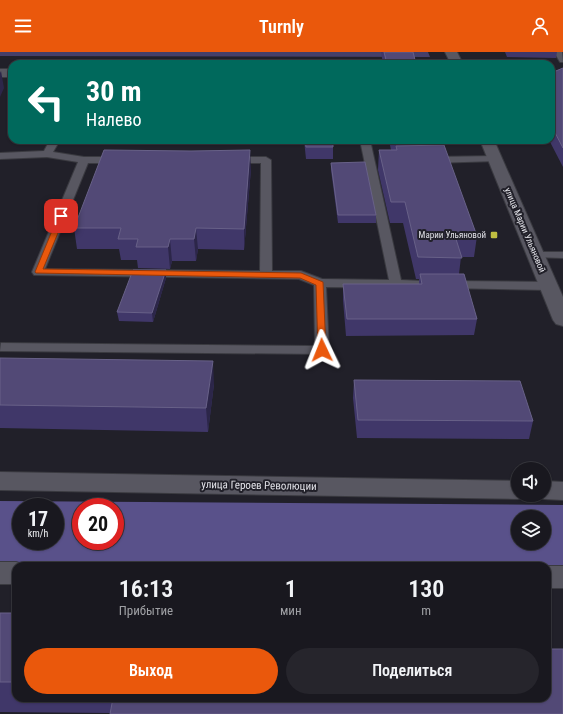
<!DOCTYPE html>
<html lang="ru">
<meta charset="utf-8">
<style>
:root{--surface:#19181f;--page:#26252c;--text:#f1f3f6;--muted:#9fa0a4;--line:#37373d;--accent:#ea580c}
body{margin:0;font-family:"Roboto Condensed",sans-serif;background:var(--page);color:var(--text);height:100vh;display:flex;flex-direction:column;font-size:15px;white-space:nowrap}
*{box-sizing:border-box;margin:0}
p{font-size:13px;color:var(--muted)}
.icon{flex:none;width:22px;height:22px;fill:none;stroke:currentColor;stroke-width:2;stroke-linecap:round;stroke-linejoin:round}
.map{position:relative;flex:1;overflow:hidden}
.drawer{position:absolute;left:12px;top:510px;width:539px;height:140px;display:flex;flex-direction:column;background:var(--surface);border-radius:12px;box-shadow:0 1px 3px #0004,0 0 0 1px var(--line)}
.drawer>*{flex:none}
.hud{position:absolute;left:8px;top:8px;width:547px;height:84px;border-radius:12px;box-shadow:0 1px 3px #0004,0 0 0 1px var(--line);background:#00695c;color:#fff;overflow:hidden}
.controls{position:absolute;left:511px;top:410px;display:grid;gap:8px}
.controls a{display:grid;place-items:center;width:40px;height:40px;border-radius:50%;background:var(--surface);box-shadow:0 1px 3px #0004,0 0 0 1px var(--line);font-size:20px}
.speed{position:absolute;left:12px;top:446px;display:flex;gap:8px;font-size:20px;font-weight:700;text-align:center}
.speed>*{display:grid;place-content:center;width:52px;height:52px;border-radius:50%;background:var(--surface);box-shadow:0 1px 3px #0004,0 0 0 1px var(--line);line-height:1}
.speed small{font-size:10px;font-weight:400}
.speed .limit{border:6px solid #d22;background:#fff;color:#111}
.pin{position:absolute;display:grid;place-items:center;width:34px;height:34px;color:#fff;margin:-17px;border-radius:8px;box-shadow:0 2px 6px #0006}
.me{position:absolute;width:44px;margin:-22px;rotate:358deg;stroke-linejoin:round;filter:drop-shadow(0 0 3px #0008)}
.turn{display:flex;align-items:center;gap:14px;height:84px;padding:0 12px;font-size:18px}
.turn .icon{width:52px;height:52px;stroke-width:2.5}
.turn b{display:block;font-size:28px;line-height:34px}
.eta{display:flex;justify-content:space-evenly;align-items:center;height:68px;text-align:center}
.eta b{font-size:24px;font-weight:600;line-height:28px}
.button{display:flex;gap:8px;margin-top:auto;padding:8px 12px}
.button a{flex:1;height:46px;border-radius:24px;background:var(--accent);color:#fff;font-size:16px;font-weight:600;line-height:46px;text-align:center}
.button a+a{background:var(--page);color:var(--text)}
header{display:flex;justify-content:space-between;align-items:center;height:52px;padding:0 12px;background:var(--accent);color:#fff;font-size:18px;font-weight:600}
.map>svg:first-child{display:block}
.green{fill:#453f69}
.forest{fill:#59518a;fill-rule:evenodd}
.lines{fill:none;stroke-linecap:round;stroke-linejoin:round}
.service-casing{stroke:#3a3a40;stroke-width:2}
.minor-casing{stroke:#3a3a40;stroke-width:2}
.tertiary-casing{stroke:#3a3a40;stroke-width:2}
.service{fill:#585761;fill-rule:evenodd}
.minor{fill:#585761;fill-rule:evenodd}
.tertiary{fill:#585761;fill-rule:evenodd}
.wall{fill:#403769}
.shaded-wall{fill:#2c2649}
.building{fill:#524976;stroke:#686188}
.route{fill:#ea580c;stroke:#983908}
.poi-dot{fill:#bfbe41;stroke:#212029;stroke-width:1.5}
.labels{text-anchor:middle;stroke-width:4;stroke-linejoin:round;paint-order:stroke}
.far-street-label{font-size:9px;fill:#e2e2e8;stroke:#212029}
.far-poi-label{font-size:9px;fill:#e2e2e8;stroke:#212029;text-anchor:end}
.street-label{font-size:11px;fill:#e2e2e8;stroke:#212029}
</style>
<header><svg class="icon" aria-label="menu" viewBox="0 0 24 24"><path d="M4 6h16M4 12h16M4 18h16"/></svg>Turnly<svg class="icon" aria-label="person" viewBox="0 0 24 24"><circle cx="12" cy="8" r="4"/><path d="M4 21q1-7 8-7t8 7"/></svg></header>
<div class="map">
<svg width="563" height="662" viewBox="0 0 563 662">
<rect width="100%" height="100%" fill="#212029"/>
<path class="green" d="M0,0H428L430,5L0,4Z"/>
<path class="forest" d="M0,449L563,453V517L547,514H342L0,510ZM21,455H55V489H21ZM81,455H115V489H81ZM518,465H544V491H518Z"/>
<g class="lines">
<defs>
<path id="service" d="M554,0H562L563,10H560Z
M50,88H60L53,100L84,105H118L123,108L118,111H88L45,217L260,219L261,111H231L226,108L231,105H266L271,108L272,219H301L322,227L389,228L360,88H370L401,228L422,229L424,232L422,235L418,236L326,235L329,298L327,301L322,302L0,299L1,291L315,294L314,233L299,227L34,223L32,220L78,110L47,105L0,107V101L44,99Z
M495,104L498,105L500,107L498,109L432,111L427,108L432,105Z
M536,200H563V206L532,205L530,203L532,201Z
M448,229L549,230L553,231L555,234L553,237L549,238L444,236L442,233L444,230Z"/>
<path id="minor" d="M445,0H457L463,12H451Z
M0,17H12V25H0Z
M480,88H494L563,245V274L556,272L553,268Z"/>
<path id="tertiary" d="M0,420L518,429V443H528L518,447L0,438Z
M544,429L563,430V448L544,447L535,444L534,443H544Z
M0,510H16L26,513L16,514V532H0Z
M547,514H563V536H547Z"/>
</defs>
<use href="#service" class="service-casing"/>
<use href="#minor" class="minor-casing"/>
<use href="#tertiary" class="tertiary-casing"/>
<use href="#service" class="service"/>
<use href="#minor" class="minor"/>
<use href="#tertiary" class="tertiary"/>
</g>
<path class="wall" d="M381,0H413L416,12H383Z
M505,0H557L556,6L507,5Z
M563,16V115L549,88H551V21Z
M304,88H333V107H306Z
M389,88H440L441,91V93L477,184L474,205H461L459,222L477,267L474,283L346,284L343,248V232H419V227H416L403,171H390L378,118L379,98H391Z
M331,111L376,163V171H338L331,118Z
M251,117L244,198L198,197L196,209H172L170,217L138,216L137,208H121L119,197H77L74,176Z
M166,218V226L153,270L119,269L117,260Z
M0,306L214,332L208,380L0,376Z
M354,328L533,369L529,387L357,386L353,346Z
M0,561H16V646H547L110,661L0,660Z"/>
<path class="shaded-wall" d="M1,19L4,36L0,45V21Z
M250,98L251,117L244,198V177Z
M196,176L198,197L196,209L194,187Z
M170,187L172,209L170,217L168,195Z
M166,218V226L153,270L152,261Z
M213,309L214,332L208,380L206,356Z"/>
<path class="building" d="M384,0H413L416,12H387Z
M563,16V96L551,73V21Z
M305,88H333V95H306Z
M393,88H440L441,91H394Z
M444,93L477,184H455L462,206L418,205L405,150H391L379,98H397L396,94Z
M104,98L191,99L250,98L244,177L196,176L194,187H170L168,195H136L138,187H118L121,176H74Z
M365,110L376,163H338L331,111Z
M133,218H166L152,261L117,260Z
M420,222H464L477,267H347L343,232H422Z
M0,306L213,309L206,356L0,353Z
M354,328L520,329L533,369L358,368Z
M0,561H16V630H0Z
M547,597H563V662H110L113,646H547Z"/>
<path class="route" d="M59,162L65,164L43,217L301,221L323,230L326,298L322,301L318,298L316,233L300,226L36,221L35,220Z"/>
<rect class="poi-dot" x="490" y="179" width="8" height="8" rx="2"/>
<g class="labels">
<g class="far-street-label">
<text transform="translate(525 178) rotate(67)" y="3">улица Марии Ульяновой</text>
</g>
<g class="far-poi-label">
<text x="486" y="186">Марии Ульяновой</text>
</g>
<g class="street-label">
<text transform="translate(259 433) rotate(1)" y="4">улица Героев Революции</text>
</g>
</g>
</svg>
<div class="controls">
<a><svg class="icon" aria-label="sound" viewBox="0 0 24 24"><path d="M4 9h4l5-4v14l-5-4H4zM17 9q2 3 0 6"/></svg></a>
<a><svg class="icon" aria-label="layers" viewBox="0 0 24 24"><path d="M12 4l9 5-9 5-9-5zM3 14l9 5 9-5"/></svg></a>
</div>
<div class="speed"><div>17<small>km/h</small></div><div class="limit">20</div></div>
<div class="pin" style="left:61px;top:164px;background:#d93025"><svg class="icon" aria-label="arrive" viewBox="0 0 24 24"><path d="M6 21V4h12l-3 4 3 4H6"/></svg></div>
<svg class="me" style="left:322px;top:298px" viewBox="-20 -20 40 40"><path d="M0-17L14 15 0 8-14 15z" fill="#ea580c" stroke="#fff" stroke-width="4"/></svg>
<div class="hud">
<div class="turn"><svg class="icon" aria-label="left" viewBox="0 0 24 24"><path d="M17 20v-9H6M10 6l-5 5 5 5"/></svg><div><b>30 m</b>Налево</div></div>
</div>
<section class="drawer">
<div class="eta">
<div><b>16:13</b><p>Прибытие</p></div>
<div><b>1</b><p>мин</p></div>
<div><b>130</b><p>m</p></div>
</div>
<div class="button"><a>Выход</a><a>Поделиться</a></div>
</section>
</div>
